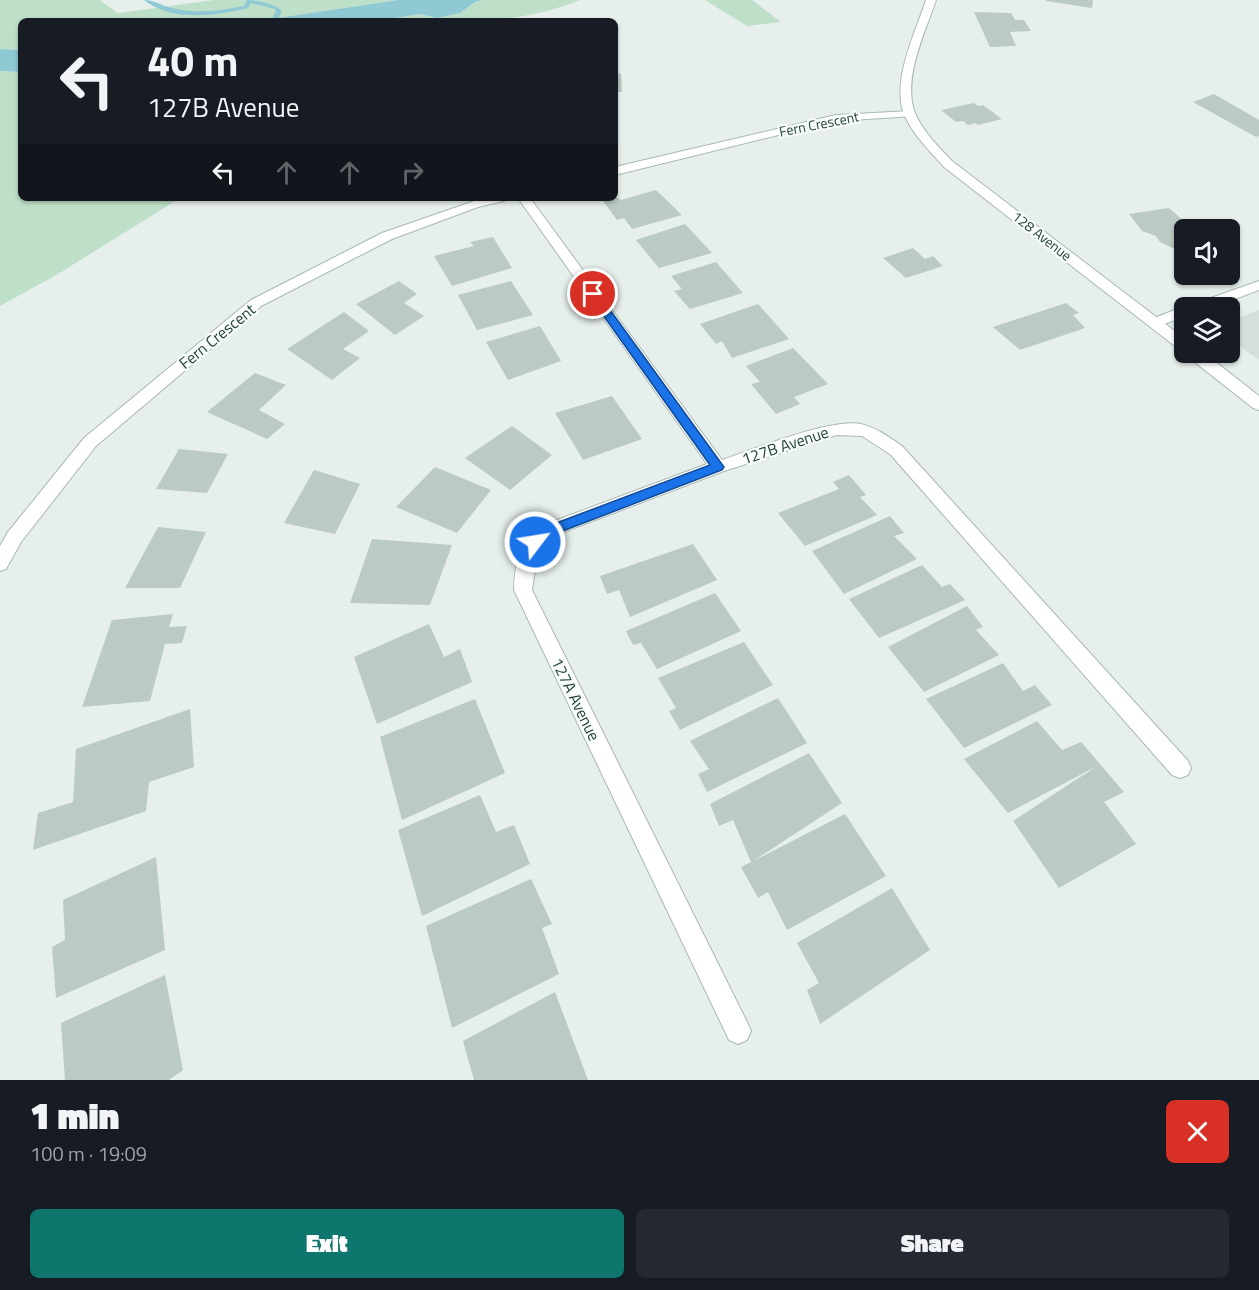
<!DOCTYPE html>
<meta charset="utf-8">
<style>
:root{--surface:#171b24;--page:#242831;--text:#f1f3f6;--muted:#9ea1a6;--accent:#0f766e}
body{margin:0;font-family:"Titillium Web",sans-serif;background:var(--page);color:var(--text);height:100vh;display:flex;flex-direction:column;font-size:22px;white-space:nowrap}
*{box-sizing:border-box;margin:0}
p{font-size:20px;color:var(--muted)}
.icon{flex:none;width:33px;height:33px;fill:none;stroke:currentColor;stroke-width:2;stroke-linecap:round;stroke-linejoin:round}
.map{position:relative;height:1080px;overflow:hidden}
.details{display:flex;flex-direction:column;background:var(--surface);flex:1}
.details>*{flex:none}
.hud{position:absolute;left:18px;top:18px;width:600px;height:183px;border-radius:9px;box-shadow:0 2px 4px #0004;background:#171b24;color:var(--text);overflow:hidden}
.fabs{position:absolute;left:1174px;top:219px;display:grid;gap:12px}
.fabs a{display:grid;place-items:center;width:66px;height:66px;border-radius:9px;background:var(--surface);box-shadow:0 2px 4px #0004;font-size:30px}
.pin{position:absolute;display:grid;place-items:center;width:51px;height:51px;color:#fff;margin:-26px;border:3px solid #fff;border-radius:50%;box-shadow:0 2px 6px #0007}
.me{position:absolute;width:66px;margin:-33px;rotate:59deg;stroke-linejoin:round;filter:drop-shadow(0 0 4px #0008)}
.turn{display:flex;align-items:center;gap:21px;height:126px;padding:0 30px;font-size:27px}
.turn .icon{width:78px;height:78px;stroke-width:2.5}
.turn b{display:block;font-size:42px;line-height:51px}
.lanes{display:flex;align-items:center;height:57px;padding:0 30px;background:#0003;justify-content:center;gap:30px;direction:ltr}
.lanes .off{opacity:.35}
.round{display:grid;place-items:center;flex:none;width:63px;height:63px;border-radius:9px;background:var(--page)}
.head{display:flex;align-items:center;justify-content:space-between;height:102px;padding:0 30px}
h1{font-size:36px;font-weight:800;line-height:45px}
.primary-button{display:flex;gap:12px;margin-top:auto;padding:12px 30px}
.primary-button a{flex:1;height:69px;border-radius:9px;background:var(--accent);color:#fff;font-size:24px;font-weight:800;line-height:69px;text-align:center}
.primary-button a+a{background:var(--page);color:var(--text)}
.map>svg:first-child{display:block}
.built{fill:#d4dfda}
.green{fill:#bfe0c8}
.water{fill:#8ec9d4}
.lines{fill:none;stroke-linecap:round;stroke-linejoin:round}
.stream{fill:#8ec9d4;fill-rule:evenodd}
.building{fill:#bbcac4}
.minor-casing{stroke:#a8b8b2;stroke-width:2}
.tertiary-casing{stroke:#a8b8b2;stroke-width:2}
.minor{fill:#fff;fill-rule:evenodd}
.tertiary{fill:#fff;fill-rule:evenodd}
.route{fill:#1a73e8;stroke:#114b97;stroke-width:1.5}
.labels{text-anchor:middle;stroke-width:4.5;stroke-linejoin:round;paint-order:stroke}
.far-street-label{font-size:14px;fill:#24423a;stroke:#f7fbf9}
.street-label{font-size:16px;fill:#24423a;stroke:#f7fbf9}
</style>
<div class="map">
<svg width="1259" height="1080" viewBox="0 0 1259 1080">
<rect width="100%" height="100%" fill="#e6efeb"/>
<path class="built" d="M1259,310V360L1230,339V321Z"/>
<path class="green" d="M0,0H99L118,13L214,0H398L257,21H21V50L0,49Z
M483,0H580C514,27 447,21 377,21L420,14L437,18L460,13L475,2Z
M705,0H752L781,22L747,26Z
M0,71L21,72V198H180L58,274L0,306Z"/>
<path class="water" d="M398,0H483L475,2L460,13L437,18L420,14L377,21H257Z
M0,49L21,50V72L0,71Z"/>
<g class="lines">
<path class="stream" d="M144,0C154,0 162,6 172,8C195,14 220,11 244,6L247,0C255,0 276,4 282,11L279,17L281,21H275L273,17L276,11L275,9L251,3L248,8C216,16 172,22 144,0Z"/>
</g>
<path class="building" d="M1046,0H1093L1092,8L1046,1Z
M974,12L1011,13L1015,20H1024L1031,31L1010,32L1016,46L990,47Z
M615,73L621,74L622,92H615Z
M1214,94L1259,120V136L1256,137L1193,102Z
M974,103L978,106L983,105L1002,119L978,125L976,123L968,125L963,121L956,122L941,110Z
M656,190L682,215L632,229L624,218L617,220L603,201L617,197L621,200Z
M1169,208L1194,230H1185V254L1160,242L1156,236L1142,231L1129,214Z
M685,224L712,253L659,268L636,240Z
M493,237L512,268L452,286L434,256L474,246L470,242Z
M913,248L925,259L933,256L943,266L906,278L883,258Z
M716,262L743,293L690,309L674,291L682,289L671,276Z
M399,281L417,294L404,303L424,316L395,335L356,304Z
M511,281L533,315L477,330L458,295Z
M1066,303L1079,313L1073,315L1085,328L1020,350L993,327Z
M758,304L789,339L732,358L722,341L716,344L700,324Z
M344,312L369,331L343,349L360,358L332,380L287,349Z
M540,326L561,361L508,380L486,342Z
M793,348L828,384L794,397L800,404L776,414L751,384L760,382L746,366Z
M255,373L286,385L259,410L285,424L267,439L207,412Z
M612,396L642,439L583,460L555,413Z
M512,426L552,455L510,490L465,458Z
M179,449L228,454L207,493L156,489Z
M435,467L491,490L457,533L396,507Z
M314,470L360,484L335,534L284,523Z
M849,475L866,495L860,497L877,515L805,546L778,513L839,489L833,482Z
M890,516L904,533L894,536L917,559L844,594L812,551Z
M158,527L206,532L180,588H125Z
M372,539L452,545L430,605L350,603Z
M693,544L717,580L630,617L619,590L607,594L600,576Z
M922,565L942,587L950,584L965,600L879,638L849,599Z
M715,593L741,631L657,669L641,643L633,645L626,631Z
M967,606L983,627L976,630L999,655L924,692L888,647Z
M173,614L169,627L187,626L182,643L165,644L150,701L82,707L112,620Z
M429,624L444,657L460,649L472,682L377,724L354,657Z
M744,642L773,685L680,730L669,711L676,708L658,678Z
M1003,663L1023,691L1035,685L1052,705L964,748L926,699Z
M778,698L807,743L707,792L698,774L709,769L690,741Z
M475,699L505,773L402,820L380,737Z
M190,709L194,767L149,782L146,811L33,850L38,813L73,802L76,749Z
M1037,721L1062,750L1081,742L1124,792L1104,802L1136,844L1059,888L1013,821L1097,766L1008,813L964,759Z
M809,753L842,803L753,861L845,814L886,876L787,930L768,892L758,898L741,867L751,862L733,820L719,826L710,804Z
M480,795L496,832L514,825L530,864L422,916L398,830Z
M156,857L165,950L56,998L52,947L65,940L63,900Z
M531,879L552,924L542,928L559,974L452,1028L426,926Z
M892,888L930,950L820,1024L807,990L819,983L797,943Z
M165,975L183,1070L169,1080H65L61,1023Z
M555,992L588,1080H474L463,1041Z"/>
<g class="lines">
<defs>
<path id="minor" d="M910,111L914,112V116L836,121L615,175V167L836,115Z
M483,198H506L504,201L478,207L392,239L261,306L96,446L21,542L6,569L0,571V546L8,532L84,438L251,300L382,233Z
M518,198H530L722,460C754,449 831,418 861,424C877,428 889,437 902,446L1188,761L1191,768L1188,775L1180,778L1172,775L890,454L862,436L837,435L724,471L561,533L537,555L532,590L747,1022L751,1031L747,1040L738,1044L729,1040L514,590C515,556 521,543 549,523L707,464Z
M1259,281V290L1211,308H1189L1191,305Z
M1185,306L1189,308H1185V316L1154,328L1147,323L1149,320Z"/>
<path id="tertiary" d="M926,0H936C925,33 902,79 915,113C923,132 939,147 952,161L1185,339V352H1203L1259,396V410L1253,408L1187,356L1185,352L1180,350L944,167C930,151 912,134 904,114C891,81 916,31 926,0Z"/>
</defs>
<use href="#minor" class="minor-casing"/>
<use href="#tertiary" class="tertiary-casing"/>
<use href="#minor" class="minor"/>
<use href="#tertiary" class="tertiary"/>
</g>
<path class="route" d="M593,291L597,292L724,467L722,470L560,532L535,547L530,546L528,542L551,525L710,465L588,294Z"/>
<g class="labels">
<g class="far-street-label">
<text transform="translate(819 124) rotate(-11)" y="5">Fern Crescent</text>
<text transform="translate(1042 236) rotate(38)" y="5">128 Avenue</text>
</g>
<g class="street-label">
<text transform="translate(217 336) rotate(-39)" y="6">Fern Crescent</text>
<text transform="translate(785 445) rotate(-18)" y="6">127B Avenue</text>
<text transform="translate(576 699) rotate(64)" y="6">127A Avenue</text>
</g>
</g>
</svg>
<div class="fabs">
<a><svg class="icon" aria-label="sound" viewBox="0 0 24 24"><path d="M4 9h4l5-4v14l-5-4H4zM17 9q2 3 0 6"/></svg></a>
<a><svg class="icon" aria-label="layers" viewBox="0 0 24 24"><path d="M12 4l9 5-9 5-9-5zM3 14l9 5 9-5"/></svg></a>
</div>
<div class="pin" style="left:593px;top:294px;background:#d93025"><svg class="icon" aria-label="arrive" viewBox="0 0 24 24"><path d="M6 21V4h12l-3 4 3 4H6"/></svg></div>
<svg class="me" style="left:535px;top:542px" viewBox="-20 -20 40 40"><circle r="17" fill="#1a73e8" stroke="#fff" stroke-width="3"/><path d="M0-11L8 9 0 5-8 9z" fill="#fff"/></svg>
<div class="hud">
<div class="turn"><svg class="icon" aria-label="left" viewBox="0 0 24 24"><path d="M17 20v-9H6M10 6l-5 5 5 5"/></svg><div><b>40 m</b>127B Avenue</div></div>
<div class="lanes"><svg class="icon" aria-label="left" viewBox="0 0 24 24"><path d="M17 20v-9H6M10 6l-5 5 5 5"/></svg><svg class="icon off" aria-label="ahead" viewBox="0 0 24 24"><path d="M12 20V5M6 11l6-6 6 6"/></svg><svg class="icon off" aria-label="ahead" viewBox="0 0 24 24"><path d="M12 20V5M6 11l6-6 6 6"/></svg><svg class="icon off" aria-label="right" viewBox="0 0 24 24"><path d="M7 20v-9h11M14 6l5 5-5 5"/></svg></div>
</div>
</div>
<section class="details">
<div class="head"><div><h1>1 min</h1><p>100 m · 19:09</p></div><a class="round" style="background:#d93025;color:#fff"><svg class="icon" aria-label="close" viewBox="0 0 24 24"><path d="M6 6l12 12M18 6L6 18"/></svg></a></div>
<div class="primary-button"><a>Exit</a><a>Share</a></div>
</section>
